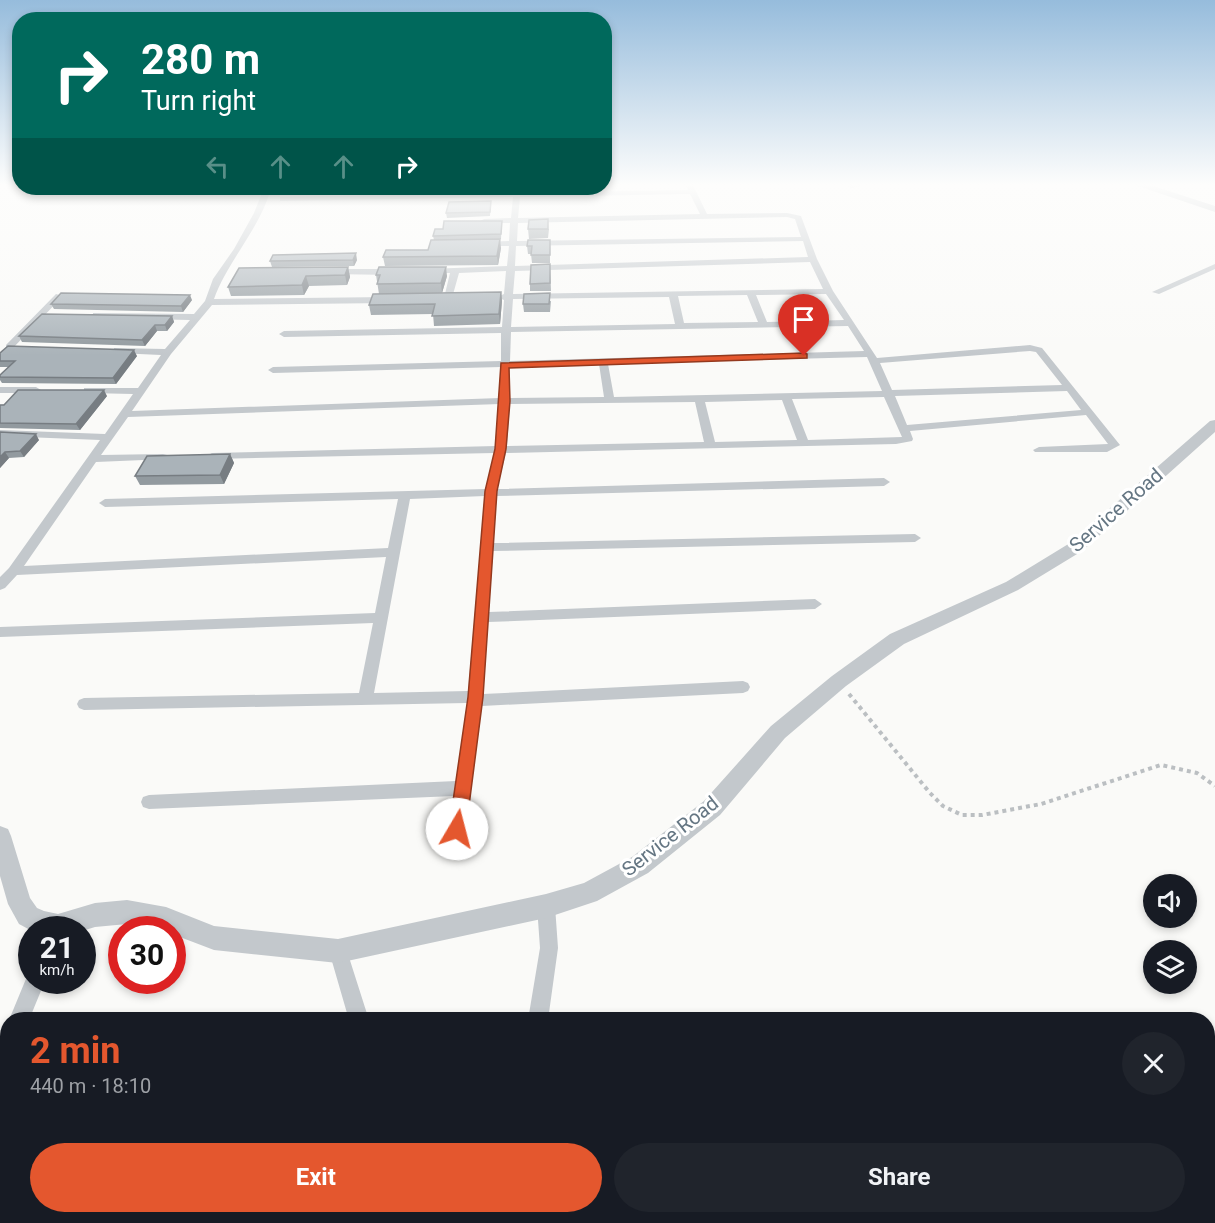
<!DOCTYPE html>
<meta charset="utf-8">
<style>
:root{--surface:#171b24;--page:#20242c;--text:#f1f3f6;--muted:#9ea1a6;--accent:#e4572e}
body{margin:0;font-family:Roboto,sans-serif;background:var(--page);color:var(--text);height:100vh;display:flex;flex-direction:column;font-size:22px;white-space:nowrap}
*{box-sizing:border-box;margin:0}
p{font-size:20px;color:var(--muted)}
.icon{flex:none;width:33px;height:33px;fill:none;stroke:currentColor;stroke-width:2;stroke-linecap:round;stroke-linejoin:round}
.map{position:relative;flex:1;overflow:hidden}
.details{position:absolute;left:0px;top:1012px;width:1215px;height:212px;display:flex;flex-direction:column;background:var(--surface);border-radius:24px 24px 0 0;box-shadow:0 3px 9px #0003}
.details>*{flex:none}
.top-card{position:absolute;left:12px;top:12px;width:600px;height:183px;border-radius:24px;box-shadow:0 3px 9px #0003;background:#00695c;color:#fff;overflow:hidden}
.fabs{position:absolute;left:1143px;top:874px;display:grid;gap:12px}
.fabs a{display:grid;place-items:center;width:54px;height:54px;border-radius:50%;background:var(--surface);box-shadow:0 3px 9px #0003;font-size:30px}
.speed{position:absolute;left:18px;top:916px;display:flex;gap:12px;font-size:30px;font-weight:700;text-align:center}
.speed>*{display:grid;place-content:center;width:78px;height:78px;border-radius:50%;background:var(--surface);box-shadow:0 3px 9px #0003;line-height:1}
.speed small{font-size:15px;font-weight:400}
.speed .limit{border:9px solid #d22;background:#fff;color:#111}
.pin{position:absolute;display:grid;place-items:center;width:51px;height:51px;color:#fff;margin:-62px -26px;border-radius:50% 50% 50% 0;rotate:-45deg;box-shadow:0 0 6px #0007}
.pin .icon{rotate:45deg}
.me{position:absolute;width:66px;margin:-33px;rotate:8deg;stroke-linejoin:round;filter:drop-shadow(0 0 4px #0008)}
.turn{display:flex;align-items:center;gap:21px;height:126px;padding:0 30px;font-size:27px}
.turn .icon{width:78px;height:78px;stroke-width:2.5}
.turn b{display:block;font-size:42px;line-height:51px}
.lanes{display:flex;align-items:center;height:57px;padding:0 30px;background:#0003;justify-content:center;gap:30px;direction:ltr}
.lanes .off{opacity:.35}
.round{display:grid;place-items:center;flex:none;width:63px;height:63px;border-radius:32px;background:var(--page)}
.headline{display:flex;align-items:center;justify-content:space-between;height:102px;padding:0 30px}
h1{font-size:36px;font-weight:700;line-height:45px;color:var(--accent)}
.button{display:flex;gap:12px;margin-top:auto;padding:12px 30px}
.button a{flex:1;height:69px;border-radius:36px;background:var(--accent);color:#fff;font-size:24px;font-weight:700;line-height:69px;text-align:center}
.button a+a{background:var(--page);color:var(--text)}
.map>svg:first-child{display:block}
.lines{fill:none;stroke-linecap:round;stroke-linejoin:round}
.path{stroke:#bbbfc2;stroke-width:4;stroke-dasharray:4 4;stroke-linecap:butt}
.minor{fill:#c3c8cc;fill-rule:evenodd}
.tertiary{fill:#c3c8cc;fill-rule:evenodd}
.wall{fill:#929a9f}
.shaded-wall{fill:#777d82}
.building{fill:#aab3b9;stroke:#777d82;stroke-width:1.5}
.route{fill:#e4572e;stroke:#94391e;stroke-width:1.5}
.labels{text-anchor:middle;stroke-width:6;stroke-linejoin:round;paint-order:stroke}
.street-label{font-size:20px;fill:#657683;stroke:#fff}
</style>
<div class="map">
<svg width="1215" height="1223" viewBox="0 0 1215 1223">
<rect width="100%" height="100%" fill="#fafaf8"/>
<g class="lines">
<path class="path" d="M849,694L930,793L943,806L962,815H982L1041,804L1161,765L1197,773L1215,786"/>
<path class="minor" d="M692,183L707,214L787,213L801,216L817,259L833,291L877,358L1030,345L1042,348L1120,445L1107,452H1035L1033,450L1039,447L1108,444L1086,415L910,431L913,439L912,441L896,444L506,453L497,489L884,478L890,482L884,486L496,496L493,543L915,534L921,538L915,542L493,551L489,612L815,599L822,604L815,609L488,622L483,694L743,681L748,683L750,687L748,691L743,693L482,706L465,829L463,834L457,837L451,834L449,829L454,796L149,809L143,807L141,802L143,797L149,795L456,781L467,703L84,710L79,708L77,704L79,700L84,698L359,693L373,623L0,637V627L375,613L386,557L17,575L5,588L0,590V577L9,568L100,440L0,436V430L105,434L133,394L88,393L84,392V388H138L161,355L117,353L114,352V348L165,349L190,320L96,318L93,317V313L194,314L205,301L213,279L234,249L254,213L264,188H271C260,229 228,260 214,299L389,297L393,300L389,303L212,305L171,354L132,411L500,398L501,367L273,373L268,370L273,367L501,361V333L284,337L279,334L284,331L502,327L504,300L497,297L504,294L506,271L459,273L452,298L448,301L444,298L450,273H428L424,271L428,269L507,266L509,246H482L478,244L482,242L509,241L510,223H484L480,221L484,219L511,218L513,197L283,201H280V197L513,193L514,188H520V193L688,190L685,184ZM690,194L700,214L518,218L520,197ZM787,217L795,219L801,237L517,241L518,223ZM803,241L808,257L515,266L516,246ZM810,262L823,289L513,294L515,271ZM826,294L844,320L767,322L756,295ZM747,295L758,322L684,323L678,296ZM669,297L675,324L511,327L513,299ZM848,326L864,351L510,361L511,332ZM1030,351L1036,352L1062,385L892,390L880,363ZM867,357L882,391L614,397L608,364ZM599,364L604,397L510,398V367ZM1067,391L1081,410L907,425L895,396ZM884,397L902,437L808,440L792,399ZM782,400L797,440L715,442L705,402ZM695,402L704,442L507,446L510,404ZM500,404L496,446L212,453L206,456L212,459L494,453L486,489L105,499L99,503L105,507L398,499L388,548L24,566L96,462L167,459V455L163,454L101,455L128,417ZM485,496L468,691L374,693L410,499Z
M854,183H874L851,188L847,186Z
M1215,264V269L1159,294L1152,292Z
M332,269H394L398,272L394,275L329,274V270Z
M56,294L63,296L12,349H6V345Z
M0,387H36L41,390L36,393H0Z
M546,897L552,900L555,906L558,948L548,1020H528L540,948L537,906L540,900Z
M338,942L345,944L347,951L369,1020H349L329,951L331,944Z
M32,973V981H45L29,1020H9L28,974Z
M8,1038V1093L0,1094V1043Z
M102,1216H124L123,1223H101Z
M480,1216H504L506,1223H483Z
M507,1216H529V1223H507Z"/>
<path class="tertiary" d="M1129,183H1144L1215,206V212Z
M1215,420V432L1082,551L1018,590L904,644L846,686L785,738L720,815L648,873L597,901L546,918L338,963L214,950L172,934V930L127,924L95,927L82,931H32L19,924L8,904L0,876V826L8,829L11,836L30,898L37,908L44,911L58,914L95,903L127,900L166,907L214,926L338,939L546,894L584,883L632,857L704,801L771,726L832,676L890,634L1006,582L1070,543L1210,421Z"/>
</g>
<path class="wall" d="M273,188H328L274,189Z
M359,188H410L408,193H367L366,188Z
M491,201L490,216L447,218L446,213Z
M502,221L501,239L462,240L501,248L498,265L385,266L383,257L428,250L434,240L433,236L443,229Z
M528,229H549L548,238L529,239Z
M550,240V263H532L531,254H528L527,246Z
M357,260L354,266L272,267L270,261Z
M550,264L551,291H530V284Z
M348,267L350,277L347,285L309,286L304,295L231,296L228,287Z
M376,275L447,276L442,293L501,292L502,301L500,324L434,326L433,314L371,315L369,305L379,294Z
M192,300L183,312L54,309L51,304Z
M551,301L550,312H524L523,304Z
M172,316L174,322L167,331H157L145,346L22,342L19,336Z
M0,353L137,356L116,384L2,383L0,380V375L9,367H0Z
M107,396L80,430L0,428V405Z
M0,432L39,440L24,457L9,458L0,468Z
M230,454L234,463L224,484L140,485L135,476Z"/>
<path class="shaded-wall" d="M500,239L501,248L498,265L497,256Z
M356,253L357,260L354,266L353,260Z
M348,267L350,277L347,285L345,275Z
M446,267L447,276L442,293L441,283Z
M306,276L309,286L304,295L302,285Z
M501,292L502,301L500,324L499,314Z
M190,295L192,300L183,312L181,306Z
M172,316L174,322L167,331L165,325Z
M155,325L157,331L145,346L142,340Z
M134,350L137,356L116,384L113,378Z
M104,390L107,396L80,430L76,424Z
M36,434L39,440L24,457L20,451Z
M5,452L9,458L0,468V457Z
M230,454L234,463L224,484L220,475Z"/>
<path class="building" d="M491,201L490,212L446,213L449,202Z
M548,219V229H528L529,220Z
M444,221H502L501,234L433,236L435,229H443Z
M500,239L497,256L383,257L386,250H428L431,240Z
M528,240H550V255H531L532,246H527Z
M356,253L353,260L270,261L273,255Z
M550,264V283L530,284L531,265Z
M348,267L345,275L306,276L302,285L228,287L239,268Z
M379,267H446L441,283L377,284L380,275H376Z
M501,292L499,314L432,316L435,304L369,305L373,294Z
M61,293L190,295L181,306L51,304Z
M550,293L549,304H523L524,294Z
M42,314L172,316L165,325H155L142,340L19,336Z
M8,346L134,350L113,378L0,377V375L15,361H0V353Z
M18,390H104L76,424L0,423V405H4Z
M0,432L36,434L20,451L5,452L0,457Z
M230,454L220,475L135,476L147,456Z"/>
<linearGradient id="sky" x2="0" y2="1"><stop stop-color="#96bcdc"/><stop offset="0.52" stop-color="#fdfdfc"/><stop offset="1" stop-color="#fdfdfc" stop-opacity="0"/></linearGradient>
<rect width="1215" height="355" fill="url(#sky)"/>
<path class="route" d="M804,353L807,354V358L509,368L510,401L506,449L497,491L483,697L466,829L463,834L457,837L451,834L449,829L468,697L485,491L495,449L501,363Z"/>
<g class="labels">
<g class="street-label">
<text transform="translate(1116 510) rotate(-41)" y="7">Service Road</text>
<text transform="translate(670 836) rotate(-38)" y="7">Service Road</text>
</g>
</g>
</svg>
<div class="fabs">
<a><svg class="icon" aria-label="sound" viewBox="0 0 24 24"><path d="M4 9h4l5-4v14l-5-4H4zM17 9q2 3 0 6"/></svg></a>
<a><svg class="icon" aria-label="layers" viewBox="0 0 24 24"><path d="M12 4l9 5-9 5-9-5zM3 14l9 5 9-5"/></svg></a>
</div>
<div class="speed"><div>21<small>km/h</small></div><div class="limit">30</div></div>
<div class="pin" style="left:804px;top:356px;background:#d93025"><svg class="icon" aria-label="arrive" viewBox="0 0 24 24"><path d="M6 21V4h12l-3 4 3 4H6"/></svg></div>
<svg class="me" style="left:457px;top:829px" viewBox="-20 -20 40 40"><circle r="19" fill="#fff"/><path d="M0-13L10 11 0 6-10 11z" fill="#e4572e"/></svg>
<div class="top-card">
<div class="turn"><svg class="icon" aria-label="right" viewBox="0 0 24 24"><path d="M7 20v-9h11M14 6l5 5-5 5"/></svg><div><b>280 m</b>Turn right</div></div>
<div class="lanes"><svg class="icon off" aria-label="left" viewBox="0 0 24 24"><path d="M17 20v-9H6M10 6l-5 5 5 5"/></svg><svg class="icon off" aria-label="ahead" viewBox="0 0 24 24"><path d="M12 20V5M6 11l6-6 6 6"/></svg><svg class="icon off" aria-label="ahead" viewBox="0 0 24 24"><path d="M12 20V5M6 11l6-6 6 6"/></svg><svg class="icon" aria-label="right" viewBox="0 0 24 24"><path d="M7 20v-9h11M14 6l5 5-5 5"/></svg></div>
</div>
<section class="details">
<div class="headline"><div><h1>2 min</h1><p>440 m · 18:10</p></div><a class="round"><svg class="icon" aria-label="close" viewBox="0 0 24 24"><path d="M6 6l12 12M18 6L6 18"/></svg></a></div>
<div class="button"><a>Exit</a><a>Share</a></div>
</section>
</div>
